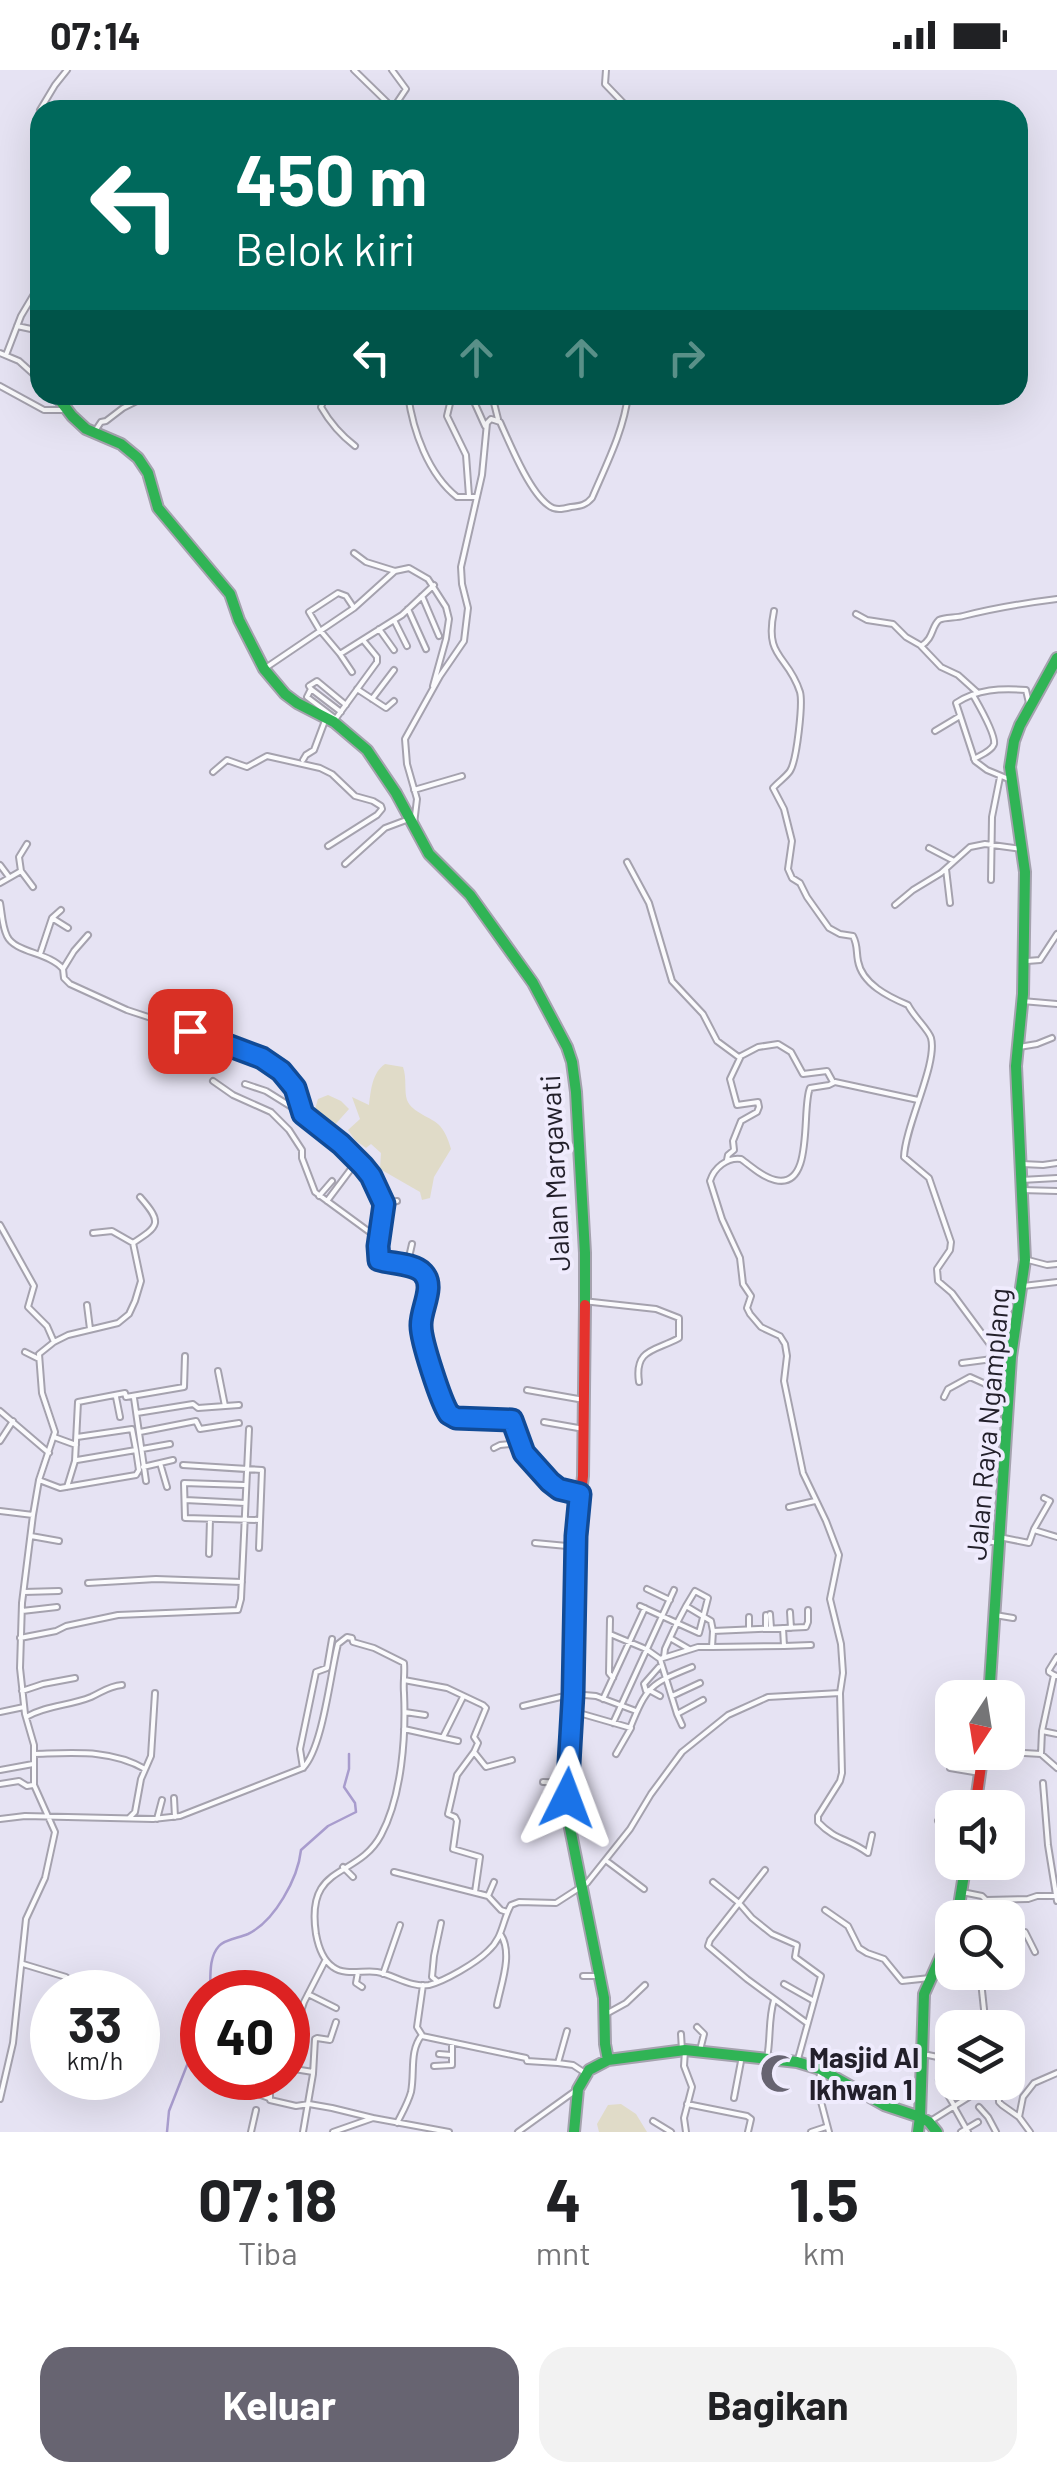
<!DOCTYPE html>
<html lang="id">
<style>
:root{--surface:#fff;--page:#f2f2f2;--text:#202124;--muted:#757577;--accent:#676471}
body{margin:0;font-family:Barlow,sans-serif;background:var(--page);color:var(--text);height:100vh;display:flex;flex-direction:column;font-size:38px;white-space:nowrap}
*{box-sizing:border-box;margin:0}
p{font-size:32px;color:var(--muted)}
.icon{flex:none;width:55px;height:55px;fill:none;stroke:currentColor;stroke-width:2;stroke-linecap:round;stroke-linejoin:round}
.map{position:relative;height:2062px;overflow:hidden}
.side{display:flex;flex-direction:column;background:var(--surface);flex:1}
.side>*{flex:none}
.top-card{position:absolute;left:30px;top:30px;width:998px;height:305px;border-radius:30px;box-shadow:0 10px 40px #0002;background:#00695c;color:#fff;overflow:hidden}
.needle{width:65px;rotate:192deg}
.fabs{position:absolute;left:935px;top:1610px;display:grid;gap:20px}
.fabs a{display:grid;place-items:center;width:90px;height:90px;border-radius:20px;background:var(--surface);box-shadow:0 10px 40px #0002;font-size:50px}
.speed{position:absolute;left:30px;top:1900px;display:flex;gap:20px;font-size:50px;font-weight:700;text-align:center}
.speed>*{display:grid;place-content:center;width:130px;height:130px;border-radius:50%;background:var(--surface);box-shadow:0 10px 40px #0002;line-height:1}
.speed small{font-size:25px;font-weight:400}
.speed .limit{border:15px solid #d22;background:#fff;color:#111}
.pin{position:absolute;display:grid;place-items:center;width:85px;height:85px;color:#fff;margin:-42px;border-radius:20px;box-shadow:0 5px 15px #0006}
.me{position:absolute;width:110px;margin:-55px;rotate:3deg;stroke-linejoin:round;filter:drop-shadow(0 0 8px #0008)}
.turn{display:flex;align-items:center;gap:35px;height:210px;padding:0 40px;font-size:45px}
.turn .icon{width:130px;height:130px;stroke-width:2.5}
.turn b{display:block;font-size:70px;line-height:85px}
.lanes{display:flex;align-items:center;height:95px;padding:0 40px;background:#0003;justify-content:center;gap:50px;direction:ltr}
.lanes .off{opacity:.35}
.eta{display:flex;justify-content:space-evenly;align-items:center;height:170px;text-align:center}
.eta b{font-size:60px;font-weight:700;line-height:70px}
.cta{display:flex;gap:20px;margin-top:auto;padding:20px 40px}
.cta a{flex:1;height:115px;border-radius:30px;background:var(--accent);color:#fff;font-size:40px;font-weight:700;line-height:115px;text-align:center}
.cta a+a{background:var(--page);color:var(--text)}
.status{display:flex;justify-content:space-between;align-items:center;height:70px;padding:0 50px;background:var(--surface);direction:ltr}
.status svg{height:28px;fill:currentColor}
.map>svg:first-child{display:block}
.green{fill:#e0dbc8}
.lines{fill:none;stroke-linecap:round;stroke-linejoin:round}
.stream{stroke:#a89ccd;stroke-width:2.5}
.street-casing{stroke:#a5a2ae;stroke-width:8}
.fast-casing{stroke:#a5a2ae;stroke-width:14}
.jam-casing{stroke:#a5a2ae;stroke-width:14}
.street{stroke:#fbfbfd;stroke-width:4}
.fast{stroke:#30b455;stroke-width:10}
.jam{stroke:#e5322d;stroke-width:10}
.route-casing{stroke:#114b97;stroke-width:25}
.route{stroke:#1a73e8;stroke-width:18}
.labels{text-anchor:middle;stroke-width:8;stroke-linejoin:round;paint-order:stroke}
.street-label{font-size:28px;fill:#23202b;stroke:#efebfd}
.poi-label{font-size:28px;font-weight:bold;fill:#23202b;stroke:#efebfd;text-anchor:start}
</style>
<div class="status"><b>07:14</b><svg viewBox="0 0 49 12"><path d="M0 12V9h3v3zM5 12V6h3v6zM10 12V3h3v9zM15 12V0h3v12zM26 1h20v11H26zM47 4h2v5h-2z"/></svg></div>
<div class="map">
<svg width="1057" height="2062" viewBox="0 0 1057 2062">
<rect width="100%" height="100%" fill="#e6e3f3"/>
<path class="green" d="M385,994L403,997C407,1008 404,1021 407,1030C412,1043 432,1047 440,1056C446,1063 449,1072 451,1079L434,1107L430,1128L422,1130L420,1122L380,1099L381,1083L371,1074L366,1078L355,1070L348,1060L360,1049L352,1027L369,1035C371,1020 372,1003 385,994Z
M328,1025L341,1031L349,1039L333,1057L320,1047L315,1039L318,1029Z
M621,2034L636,2044L647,2062H599L597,2054L608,2035Z"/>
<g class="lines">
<path class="stream" d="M210,1922C211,1908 208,1888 219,1876C225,1869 239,1868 248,1864C275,1851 298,1808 301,1780L328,1756L356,1742L355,1733L344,1717L349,1699V1684
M167,2062L169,2041L202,1957"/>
<defs>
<path id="street" d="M354,0L393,38
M392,0L406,19L392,40
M606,0L605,14L630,40
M40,40L55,15L67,0
M105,40L116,35L145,37
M144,40L149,34L177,36L196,40
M40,41L35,64L40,91
M17,256L31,259L40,255
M0,283L19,291L40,310
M6,285L21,246L40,214
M0,316L44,340H67
M321,325L324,330L321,337C329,351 342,366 355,376
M408,325C413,361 428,404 457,427H477
M452,325L447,346L466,385L469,426
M471,325L485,356
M492,325L498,349
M93,364L101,352L106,351L123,338L149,325
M354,483L366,492L395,501
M422,526L439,566
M354,538L346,526L338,523L309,542L319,559L340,584L402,545L434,515
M408,539L426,579
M774,541C764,589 788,584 800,622C803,633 797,690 790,701C786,707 778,712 773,718L784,739L792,771L788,799L792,808L800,813L807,827L829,858L840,864L853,866C858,876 856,881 858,891C862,914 889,927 908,935C914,947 928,959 931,968C938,993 905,1056 904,1087L929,1108L951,1172L950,1180L937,1199L938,1211L952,1223L1000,1288L1011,1289
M856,544L867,550L893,554L906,567L920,575L941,597L958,605L978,623
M394,550L407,576
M379,559L394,580
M921,576C934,568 931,557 939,550C944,547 956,548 963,546C994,538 1025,533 1057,529
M340,584L352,602
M264,599L354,538L395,501L409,498L428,509L446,537L449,549L446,569L433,616
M311,619L307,627L336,649
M357,619L386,638L394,631
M973,625C978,634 996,664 994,674C992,681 979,686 974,689
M372,629L394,600
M341,642L311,619L309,616L317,611L346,635
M334,651L377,592V587L363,570
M935,661L960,646
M303,690L306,685L314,680L326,648
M213,702L227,690L247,697L267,686L320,698L332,704L355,726L373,731L381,736L382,739L377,745L328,776
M1011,710L987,700L975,691L956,633C977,619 1001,618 1026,620L1029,633
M414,720L462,706
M414,754L417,729L407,694L405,669L440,606L464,571L468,538L462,514L461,497L482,405L487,353L491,349L500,352C510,374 529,421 548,435C555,441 563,439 571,437C581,436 586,435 592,428C606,395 624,360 628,325
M929,778L954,791
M627,792L649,833L672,911L703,944L717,971L740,988L730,1009L737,1035L758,1032L759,1037L757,1042L741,1051L733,1071L734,1080L728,1085L727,1090
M345,794L385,758L409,749
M0,795L9,807
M946,799L950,833
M21,801L19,787L27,774
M991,810L992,747L1000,707
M0,813L21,801L33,817
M0,833C2,843 2,856 7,866C15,883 49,882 63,899L64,908L70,914L127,940L212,968L262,988L287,1006L295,1018L305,1046L341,1074L371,1107L384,1134L378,1176L379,1190C391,1194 414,1193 423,1203C436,1218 420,1240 421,1256C421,1268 443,1340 450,1345C460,1352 497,1347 512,1350L525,1383L550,1412L562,1421L581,1424
M895,835L913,820L941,803L970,777L985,774L1022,779
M52,848L68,858
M40,884L52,848L61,840
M1027,891L1040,890L1057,864
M63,899L74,881L88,865
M1022,931L1057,934
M1019,977L1037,974L1052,968
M739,987L758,977L778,974L791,982L803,1004L827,1001L833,1012
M213,1011L233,1025L271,1042L289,1060L302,1080V1088L315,1122L379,1169
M245,1014L266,1021L303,1044
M1022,1094L1043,1095L1057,1093
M1021,1110L1057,1108
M1021,1120L1057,1121
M319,1126L332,1111
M327,1131L357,1091
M384,1134L397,1131
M0,1155L34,1216L28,1237L47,1256L54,1272
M93,1163L112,1161L133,1173
M1028,1190L1047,1195L1057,1194
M407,1196L412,1174
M1023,1216L1057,1212
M583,1231L656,1239L679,1248V1268C656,1281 634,1278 639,1312
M87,1235L90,1259
M25,1282L39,1289
M962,1293L1000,1288
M218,1301L225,1336
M527,1320L584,1330
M116,1327L120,1347
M944,1327L948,1319L970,1307L990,1316L1009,1320
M134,1328L146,1411
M0,1341L49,1383
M137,1343L193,1334L198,1338L239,1335
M544,1352L584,1359
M140,1362L196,1351L200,1359L239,1353
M54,1367L76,1375
M77,1367L132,1359L136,1380
M0,1371L13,1351
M494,1378L500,1375L521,1373
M142,1379L170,1374
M160,1393L167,1417
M183,1395L262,1400L259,1478
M143,1397L173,1390
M39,1410L60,1418L136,1405L139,1400L136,1380L77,1390
M244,1415L184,1413L185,1448L260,1450
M67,1417L75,1391L78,1332L125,1323L126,1327L184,1317L185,1286
M185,1430L245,1433
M789,1437L815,1431
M0,1441L33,1445
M1034,1460L1057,1467
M31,1466L59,1471
M999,1467L1029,1473L1034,1459L1050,1431L1044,1428
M976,1469L998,1473
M535,1473L567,1476L576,1471
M209,1484L210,1449
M88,1513L156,1509L242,1512
M647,1519L670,1530
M24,1522L59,1521
M640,1536L677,1553L686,1536L711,1551L713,1561
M686,1536L695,1521L708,1528L699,1563L677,1553L670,1568L689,1579
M22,1541L57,1537
M790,1542L791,1558
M770,1544L771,1558
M766,1545V1558
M995,1545L1013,1548
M610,1549L609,1603L613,1608
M749,1559V1547
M610,1564L646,1579L660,1589L677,1644L703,1630
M20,1568L56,1561L66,1556L118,1545L238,1540L241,1529L249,1359
M784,1576L811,1575
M712,1577L784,1576L783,1558
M664,1587L665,1579L670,1568
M660,1589L698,1577H712L713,1561L806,1557L808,1552V1540
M1054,1605L1049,1602V1600L1057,1587
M404,1610L447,1618L483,1635L486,1638L474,1667L478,1673L474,1682L486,1697L512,1690
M649,1620L660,1626
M22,1621L43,1614L75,1608
M646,1621L644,1614L659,1597
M672,1626L700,1613
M603,1629L645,1538
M523,1636L573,1624L596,1626L636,1641
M572,1641L631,1658L616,1684
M0,1642L24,1637
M405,1642L425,1645
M677,1644L682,1655
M26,1647C47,1635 69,1636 91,1627C102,1622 109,1616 122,1615
M613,1653L674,1520
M630,1658C647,1616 650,1614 692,1597
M404,1659L458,1671
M1042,1661L1057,1664
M443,1667L463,1627
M474,1682L457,1705L448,1744L455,1747L457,1751L453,1779L480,1787L475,1822
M1008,1682L1041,1684L1057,1698
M34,1684C73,1683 111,1679 145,1699
M1041,1684L1042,1661L1054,1605L1057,1606
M303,1698L300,1679L316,1602L327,1598L332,1569
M950,1698L980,1703
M0,1700L33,1694
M543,1712L568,1713
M1043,1713L1048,1775L1057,1831
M0,1714L19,1711L27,1716L33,1715
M546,1725L579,1726L583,1730V1743
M174,1728L175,1747
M129,1748L135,1742L141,1709L151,1686L155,1623
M0,1749L25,1746L153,1749L180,1746L303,1698C323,1677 330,1605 338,1574L347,1567L352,1568L353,1572L374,1578L404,1593C405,1603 403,1613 404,1623C406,1666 402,1726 381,1765C357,1810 305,1792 316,1864C318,1875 323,1890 333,1897C345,1906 363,1900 377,1902C394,1905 411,1918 429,1915C445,1911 476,1893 488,1881C503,1868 502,1851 511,1835L519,1832L556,1833L587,1813L630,1759L651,1724L682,1682L728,1645L768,1627L840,1623
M157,1749L162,1730
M938,1751L952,1747
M872,1765L868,1783C848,1768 836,1771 818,1752V1746L840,1711L842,1703L840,1623L843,1603L841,1574L830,1529L839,1485L826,1451L803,1403L784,1311L787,1286L785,1274L780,1266L761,1257L750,1244L747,1238L751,1226L743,1214L740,1188L722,1149L710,1111C714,1098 727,1087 741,1089C751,1096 762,1107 775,1110C815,1120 801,1038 810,1018L829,1015L835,1012L918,1030
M608,1792L644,1819
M343,1797L353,1807
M765,1800L710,1870L708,1876L747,1909L807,1953
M394,1802L488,1826
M494,1812L488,1826L501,1840L507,1842
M713,1812L739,1833L752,1848L772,1864L797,1875L795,1887L821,1906L814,1931
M962,1822L982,1826L986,1830L1028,1829L1037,1826H1054
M960,1834L968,1836L979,1844V1848
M825,1840L848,1856L859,1878L867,1883L884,1889L902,1911L930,1908
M983,1848V1844L1013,1841L1014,1850
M1008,1863L1025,1862L1035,1882
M23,1894L66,1907
M358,1902L356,1913L362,1917
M980,1902L986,1958
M383,1904L400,1855
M583,1906H600
M437,1911L432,1907L434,1886L441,1853
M784,1914L814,1931L798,1989
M308,1924L336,1938
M497,1935C501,1914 513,1884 501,1865
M606,1944L626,1933L645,1915
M697,1957L704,1964L700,1980
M567,1961L558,1993L573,1995L585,2003
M681,1964L682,1980
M422,1966L526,1988L527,1991L558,1993
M685,1980L684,1996L692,2017L684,2048L686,2062
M288,1982L304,1932L325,1891
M439,1984L451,1985
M928,1985L952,1990
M767,1988C771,1968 768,1950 774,1930
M434,1996L452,1995V1973
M288,1998L313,2002
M820,1999L819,2024L829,2062
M270,2008V2030L296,2036L309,2034L332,2038L373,2048
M939,2010L955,2037
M998,2012L999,2032L1002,2035L1019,2047L1030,2062
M250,2021L269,2028
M734,2028L742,1986
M0,2029L13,1973L26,1849L45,1808L55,1762L34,1715V1675L25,1644L20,1598L22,1533L33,1445L39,1410L55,1362L42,1323L39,1284L54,1272L68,1265L118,1253L129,1244L135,1231L141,1211L133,1173C159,1156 163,1153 140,1127
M687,2034L747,2046L751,2049L748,2062
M954,2037L968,2062
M979,2037L988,2047L996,2062
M1019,2047L1023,2027L1034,2013L1057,2003
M653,2051L671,2062
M929,2052L972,2025L973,2020L968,2012
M397,2053C402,2043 408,2033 411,2022C415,2002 409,1981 422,1965L417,1957L423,1915
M251,2062L256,2040
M303,2062L313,2004L315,1969L317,1968L330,1970L336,1952
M333,2062L373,2048L449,2062
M518,2062L575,2021
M811,2062L826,2057
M961,2062L978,2052"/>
<path id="fast" d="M56,325L72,346L86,359L121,374L138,388L148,403L158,438L230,524L239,550L264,599L285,624L297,633L334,652L367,680L396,723L429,784L470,825L533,913L567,977L572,992L576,1022L585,1183V1235
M989,1628L1011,1287L1025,1190L1016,996L1023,924L1025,802L1010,697L1014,671L1020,655L1057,588
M572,1650L567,1743L604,1928L605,1974L608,1990
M957,1848L966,1792
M574,2062L578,2019L589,2000L608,1990L685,1980L797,1992L820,1999L884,2035L920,2047L924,1924L952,1861
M918,2062L920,2047L929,2052L937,2062"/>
<path id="jam" d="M572,1650L576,1466L583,1406L585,1235
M975,1738L983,1682"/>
</defs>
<use href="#street" class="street-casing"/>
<use href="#fast" class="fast-casing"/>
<use href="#jam" class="jam-casing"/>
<use href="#street" class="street"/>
<use href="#fast" class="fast"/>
<use href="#jam" class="jam"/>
</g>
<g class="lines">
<defs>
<path id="route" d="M190,961L262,988L281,1001L295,1018L303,1044L341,1074L363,1096L371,1106L384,1134L378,1176L379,1190C391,1194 414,1193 423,1203C436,1217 420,1239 421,1256C421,1271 441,1332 449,1344L456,1348L512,1350L524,1383L550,1412L559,1419L580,1424L576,1466L573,1624L567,1728"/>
</defs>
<use href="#route" class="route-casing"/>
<use href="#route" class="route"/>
</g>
<defs>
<symbol id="mosque-bare" viewBox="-9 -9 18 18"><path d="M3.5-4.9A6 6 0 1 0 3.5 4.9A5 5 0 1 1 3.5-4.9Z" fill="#676471" stroke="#efebfd" stroke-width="2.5" paint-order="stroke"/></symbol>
</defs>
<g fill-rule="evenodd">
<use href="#mosque-bare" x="752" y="1976" width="55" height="55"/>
</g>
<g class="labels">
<g class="street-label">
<text transform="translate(555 1103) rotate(-93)" y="10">Jalan Margawati</text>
<text transform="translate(988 1354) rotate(-85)" y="10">Jalan Raya Ngamplang</text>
</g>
<g class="poi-label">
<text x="809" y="1998">Masjid Al<tspan x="809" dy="32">Ikhwan 1</tspan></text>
</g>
</g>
</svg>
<div class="fabs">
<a><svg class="needle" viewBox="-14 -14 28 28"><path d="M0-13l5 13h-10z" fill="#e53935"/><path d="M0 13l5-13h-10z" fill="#757577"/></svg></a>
<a><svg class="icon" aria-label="sound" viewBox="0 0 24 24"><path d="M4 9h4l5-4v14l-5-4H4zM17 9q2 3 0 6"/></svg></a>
<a><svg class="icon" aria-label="search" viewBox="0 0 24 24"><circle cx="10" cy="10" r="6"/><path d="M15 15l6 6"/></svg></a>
<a><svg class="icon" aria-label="layers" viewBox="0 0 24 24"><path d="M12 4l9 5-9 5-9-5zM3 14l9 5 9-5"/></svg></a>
</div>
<div class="speed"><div>33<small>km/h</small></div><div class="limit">40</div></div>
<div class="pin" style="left:190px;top:961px;background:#d93025"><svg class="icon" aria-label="arrive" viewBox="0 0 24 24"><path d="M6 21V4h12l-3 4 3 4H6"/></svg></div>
<svg class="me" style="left:567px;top:1728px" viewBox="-20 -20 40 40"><path d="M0-17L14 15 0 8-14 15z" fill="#1a73e8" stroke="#fff" stroke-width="4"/></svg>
<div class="top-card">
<div class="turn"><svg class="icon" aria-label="left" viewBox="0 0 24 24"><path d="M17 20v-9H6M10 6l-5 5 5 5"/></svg><div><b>450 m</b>Belok kiri</div></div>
<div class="lanes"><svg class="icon" aria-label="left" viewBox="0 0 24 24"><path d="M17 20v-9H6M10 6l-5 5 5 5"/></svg><svg class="icon off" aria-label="ahead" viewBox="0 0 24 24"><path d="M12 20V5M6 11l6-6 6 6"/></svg><svg class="icon off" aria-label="ahead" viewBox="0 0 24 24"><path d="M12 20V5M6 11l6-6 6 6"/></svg><svg class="icon off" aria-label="right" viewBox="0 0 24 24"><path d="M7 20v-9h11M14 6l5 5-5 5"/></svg></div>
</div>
</div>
<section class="side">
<div class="eta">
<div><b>07:18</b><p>Tiba</p></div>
<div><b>4</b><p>mnt</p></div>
<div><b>1.5</b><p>km</p></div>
</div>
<div class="cta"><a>Keluar</a><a>Bagikan</a></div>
</section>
